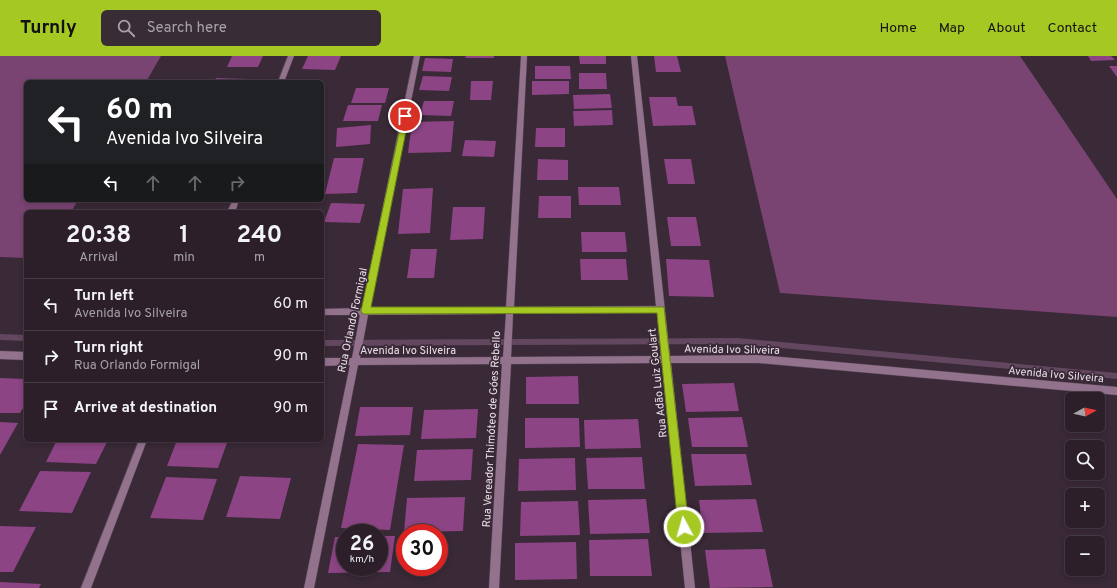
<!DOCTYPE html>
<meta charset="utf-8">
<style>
:root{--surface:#2c1f29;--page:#382c35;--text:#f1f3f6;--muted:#a6a2a8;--line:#483d46;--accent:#a5c823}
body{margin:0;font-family:Overpass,sans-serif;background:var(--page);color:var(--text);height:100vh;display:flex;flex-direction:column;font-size:15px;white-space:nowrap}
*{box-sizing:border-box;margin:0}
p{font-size:13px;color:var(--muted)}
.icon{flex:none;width:22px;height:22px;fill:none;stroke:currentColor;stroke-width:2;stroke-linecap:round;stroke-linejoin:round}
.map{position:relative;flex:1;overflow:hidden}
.panel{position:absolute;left:24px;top:154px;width:300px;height:232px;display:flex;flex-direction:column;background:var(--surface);border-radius:6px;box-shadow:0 2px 6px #0003,0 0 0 1px var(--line)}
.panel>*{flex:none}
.top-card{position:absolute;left:24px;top:24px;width:300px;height:122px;border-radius:6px;box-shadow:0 2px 6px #0003,0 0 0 1px var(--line);background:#202124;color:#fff;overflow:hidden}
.needle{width:26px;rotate:82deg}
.tools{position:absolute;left:1065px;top:336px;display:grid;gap:8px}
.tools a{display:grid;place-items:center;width:40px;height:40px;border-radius:6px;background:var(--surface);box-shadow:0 2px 6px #0003,0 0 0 1px var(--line);font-size:20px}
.speed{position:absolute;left:336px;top:468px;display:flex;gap:8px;font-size:20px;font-weight:700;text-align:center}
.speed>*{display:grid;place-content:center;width:52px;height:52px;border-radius:50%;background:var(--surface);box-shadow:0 2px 6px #0003,0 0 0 1px var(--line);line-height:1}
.speed small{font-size:10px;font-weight:400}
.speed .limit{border:6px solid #d22;background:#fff;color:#111}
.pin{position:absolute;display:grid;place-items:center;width:34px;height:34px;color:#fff;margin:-17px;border:2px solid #fff;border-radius:50%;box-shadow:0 1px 4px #0007}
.me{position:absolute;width:44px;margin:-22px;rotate:354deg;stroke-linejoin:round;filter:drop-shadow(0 0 3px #0008)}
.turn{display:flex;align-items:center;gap:14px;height:84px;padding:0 16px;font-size:18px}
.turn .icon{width:52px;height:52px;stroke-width:2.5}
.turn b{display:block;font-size:28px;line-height:34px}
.lanes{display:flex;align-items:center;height:38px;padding:0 16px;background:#0003;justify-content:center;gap:20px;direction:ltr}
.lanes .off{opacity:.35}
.eta{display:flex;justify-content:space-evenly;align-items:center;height:68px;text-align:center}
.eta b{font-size:24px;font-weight:700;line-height:28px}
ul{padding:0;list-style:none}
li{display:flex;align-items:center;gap:12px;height:52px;padding:0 16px;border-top:1px solid var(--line)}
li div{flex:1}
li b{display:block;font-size:15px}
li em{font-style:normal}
header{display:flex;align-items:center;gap:24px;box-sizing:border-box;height:56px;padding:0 20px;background:var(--accent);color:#111}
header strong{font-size:19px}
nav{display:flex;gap:22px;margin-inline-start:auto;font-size:14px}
.search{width:280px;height:36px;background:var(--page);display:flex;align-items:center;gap:10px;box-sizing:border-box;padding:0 14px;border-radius:6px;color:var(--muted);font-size:15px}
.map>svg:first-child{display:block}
.green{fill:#794372}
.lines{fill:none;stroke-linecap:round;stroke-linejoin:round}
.stream{fill:#634760;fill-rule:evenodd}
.building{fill:#8c4484}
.street-casing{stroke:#564653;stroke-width:1}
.street{fill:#93728e;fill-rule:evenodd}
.route{fill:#a5c823;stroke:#6b8217}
.labels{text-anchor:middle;stroke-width:3.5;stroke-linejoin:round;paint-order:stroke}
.street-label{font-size:11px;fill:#ebe0e9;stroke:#3a2937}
</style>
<header>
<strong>Turnly</strong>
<div class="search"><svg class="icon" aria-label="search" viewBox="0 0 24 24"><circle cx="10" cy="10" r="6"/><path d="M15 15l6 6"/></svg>Search here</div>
<nav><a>Home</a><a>Map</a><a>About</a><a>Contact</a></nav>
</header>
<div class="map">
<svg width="1117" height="532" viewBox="0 0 1117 532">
<rect width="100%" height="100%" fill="#3a2937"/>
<path class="green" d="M0,0H161L146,26H26V144H78L71,156H26V202L0,201Z
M725,0H1020L1117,143V261L780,237Z"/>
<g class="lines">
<path class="stream" d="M0,278L26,279V285L0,284Z
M738,282L1117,317V323L738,288L322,290V284Z"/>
</g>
<path class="building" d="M232,0H263L258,11H227Z
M308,0H341L335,14L302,13Z
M466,0H494V2H465Z
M579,0H606V8H580Z
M654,0H677L681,16H656Z
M1088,0H1111L1115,4L1091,5Z
M425,2L453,3L451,16L422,15Z
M535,10H570L571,23H535Z
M1109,10H1117V21Z
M579,17H606L607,33H579Z
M423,20L452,21L449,35L419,34Z
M216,22L249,23L247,26H214Z
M471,25H493L491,44H470Z
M532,25H569V38L532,39Z
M356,32H389L385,47H351Z
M610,38L612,52L574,53L573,39Z
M649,41H676L678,50H692L696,69L653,70Z
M424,45H454L451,60L420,59Z
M348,49H382L378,65H343Z
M612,54L613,69L574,70L573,55Z
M454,65L451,96L408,97L412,66Z
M371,69L370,88L336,91L337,72Z
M536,72H565V91H535Z
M465,84L496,85L494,101L462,100Z
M334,102H364L357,137L325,138Z
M538,103L568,104V124H537Z
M664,103H691L695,128H668Z
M578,131H619L621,149H579Z
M433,132L430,177L398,178L403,133Z
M539,140H571V162H538Z
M331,147L365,148L360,167L324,166Z
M453,151H485L483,183L450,184Z
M667,161H696L701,190H671Z
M581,176H625L627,196H582Z
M411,193H437L434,222H407Z
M580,203H626L628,224H581Z
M666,203L709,204L714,241L669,240Z
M578,320L579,348H526V321Z
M0,322L26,323V347L20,357H0Z
M734,327L739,355L686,356L682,328Z
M360,351H413L410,379L355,380Z
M478,353L476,382L421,383L424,354Z
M742,361L748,391H692L688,362Z
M525,362H579L580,391L525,392Z
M638,363L641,392L585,393L584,364Z
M0,366L18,367L0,399Z
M57,384H108L96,408L46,406Z
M177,384H228L218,412L167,410Z
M358,388L404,389L390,474L341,472Z
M473,393L471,424L414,425L417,394Z
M691,398H746L752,429L695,430Z
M642,401L645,433H588L586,402Z
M575,402L576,434L518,435L519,403Z
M40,415L91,416L72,457L19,455Z
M240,420L291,422L280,463L226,461Z
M166,421L217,423L203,464L150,462Z
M465,441L463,475L404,476L407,442Z
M646,443L650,477L590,478L588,444Z
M756,443L763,476L703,477L699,444Z
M578,445L580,479L520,480L521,446Z
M0,470L36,471L13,516H0Z
M379,480H395L390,516L328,517L335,481H345V511H379Z
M648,483L652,520H590L589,484Z
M576,486L577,523L515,524V487Z
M765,493L773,531L710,532L705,494Z
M0,526L41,528L39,532H0Z"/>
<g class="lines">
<defs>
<path id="street" d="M288,0H294L284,26H278Z
M414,0H420L370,252L506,251L521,0H527L514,251L656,250L631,0H637L670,300L758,299L1117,331V339L758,307H671L695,532H685L662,307L511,308L499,532H489L502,308L358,309L314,532H304L350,309L322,310V302H352L360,259H322V253L362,252ZM657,256L661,300L511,301L513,258ZM506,258L503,301L360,302L368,259Z
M233,144H239L235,156H227Z
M0,295L26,296V304L0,303Z
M139,384H147L91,532H81Z"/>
</defs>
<use href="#street" class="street-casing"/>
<use href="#street" class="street"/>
</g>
<path class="route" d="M403,58H408L409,60L371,251H664L689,471L688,475L684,476L680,475L678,471L657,257L363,258L361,255Z"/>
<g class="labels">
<g class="street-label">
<text transform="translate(352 264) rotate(-78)" y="4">Rua Orlando Formigal</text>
<text transform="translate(732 293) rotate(1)" y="4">Avenida Ivo Silveira</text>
<text x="408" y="298">Avenida Ivo Silveira</text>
<text transform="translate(1056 318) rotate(5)" y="4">Avenida Ivo Silveira</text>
<text transform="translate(657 327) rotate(-96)" y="4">Rua Adão Luiz Goulart</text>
<text transform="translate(491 373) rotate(-87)" y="4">Rua Vereador Thimóteo de Góes Rebello</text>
</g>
</g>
</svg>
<div class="tools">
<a><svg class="needle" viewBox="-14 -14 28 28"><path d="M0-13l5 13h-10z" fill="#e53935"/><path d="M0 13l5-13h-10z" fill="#a6a2a8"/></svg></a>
<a><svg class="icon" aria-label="search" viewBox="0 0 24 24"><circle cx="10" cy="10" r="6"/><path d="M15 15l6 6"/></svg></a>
<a>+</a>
<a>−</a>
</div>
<div class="speed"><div>26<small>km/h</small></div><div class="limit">30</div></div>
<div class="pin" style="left:405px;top:60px;background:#d93025"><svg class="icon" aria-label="arrive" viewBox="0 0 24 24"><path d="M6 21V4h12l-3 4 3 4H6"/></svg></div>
<svg class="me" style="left:684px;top:471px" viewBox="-20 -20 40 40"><circle r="17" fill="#a5c823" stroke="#fff" stroke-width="3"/><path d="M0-11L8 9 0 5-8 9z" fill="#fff"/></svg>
<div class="top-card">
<div class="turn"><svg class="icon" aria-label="left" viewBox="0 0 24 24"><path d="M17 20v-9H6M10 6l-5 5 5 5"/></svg><div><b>60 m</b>Avenida Ivo Silveira</div></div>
<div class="lanes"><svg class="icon" aria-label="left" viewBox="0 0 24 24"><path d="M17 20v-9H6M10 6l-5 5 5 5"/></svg><svg class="icon off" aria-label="ahead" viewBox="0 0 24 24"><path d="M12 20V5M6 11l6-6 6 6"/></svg><svg class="icon off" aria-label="ahead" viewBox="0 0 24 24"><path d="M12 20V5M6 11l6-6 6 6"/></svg><svg class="icon off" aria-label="right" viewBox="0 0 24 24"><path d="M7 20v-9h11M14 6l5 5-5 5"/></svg></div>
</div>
<section class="panel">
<div class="eta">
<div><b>20:38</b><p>Arrival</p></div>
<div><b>1</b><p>min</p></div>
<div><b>240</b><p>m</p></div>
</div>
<ul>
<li><svg class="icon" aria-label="left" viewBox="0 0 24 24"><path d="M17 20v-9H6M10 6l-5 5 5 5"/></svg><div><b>Turn left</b><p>Avenida Ivo Silveira</p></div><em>60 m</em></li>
<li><svg class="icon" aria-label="right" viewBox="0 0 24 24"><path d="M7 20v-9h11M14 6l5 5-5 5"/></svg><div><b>Turn right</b><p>Rua Orlando Formigal</p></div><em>90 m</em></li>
<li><svg class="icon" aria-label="arrive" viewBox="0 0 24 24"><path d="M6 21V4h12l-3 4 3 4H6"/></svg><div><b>Arrive at destination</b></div><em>90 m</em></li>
</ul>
</section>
</div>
